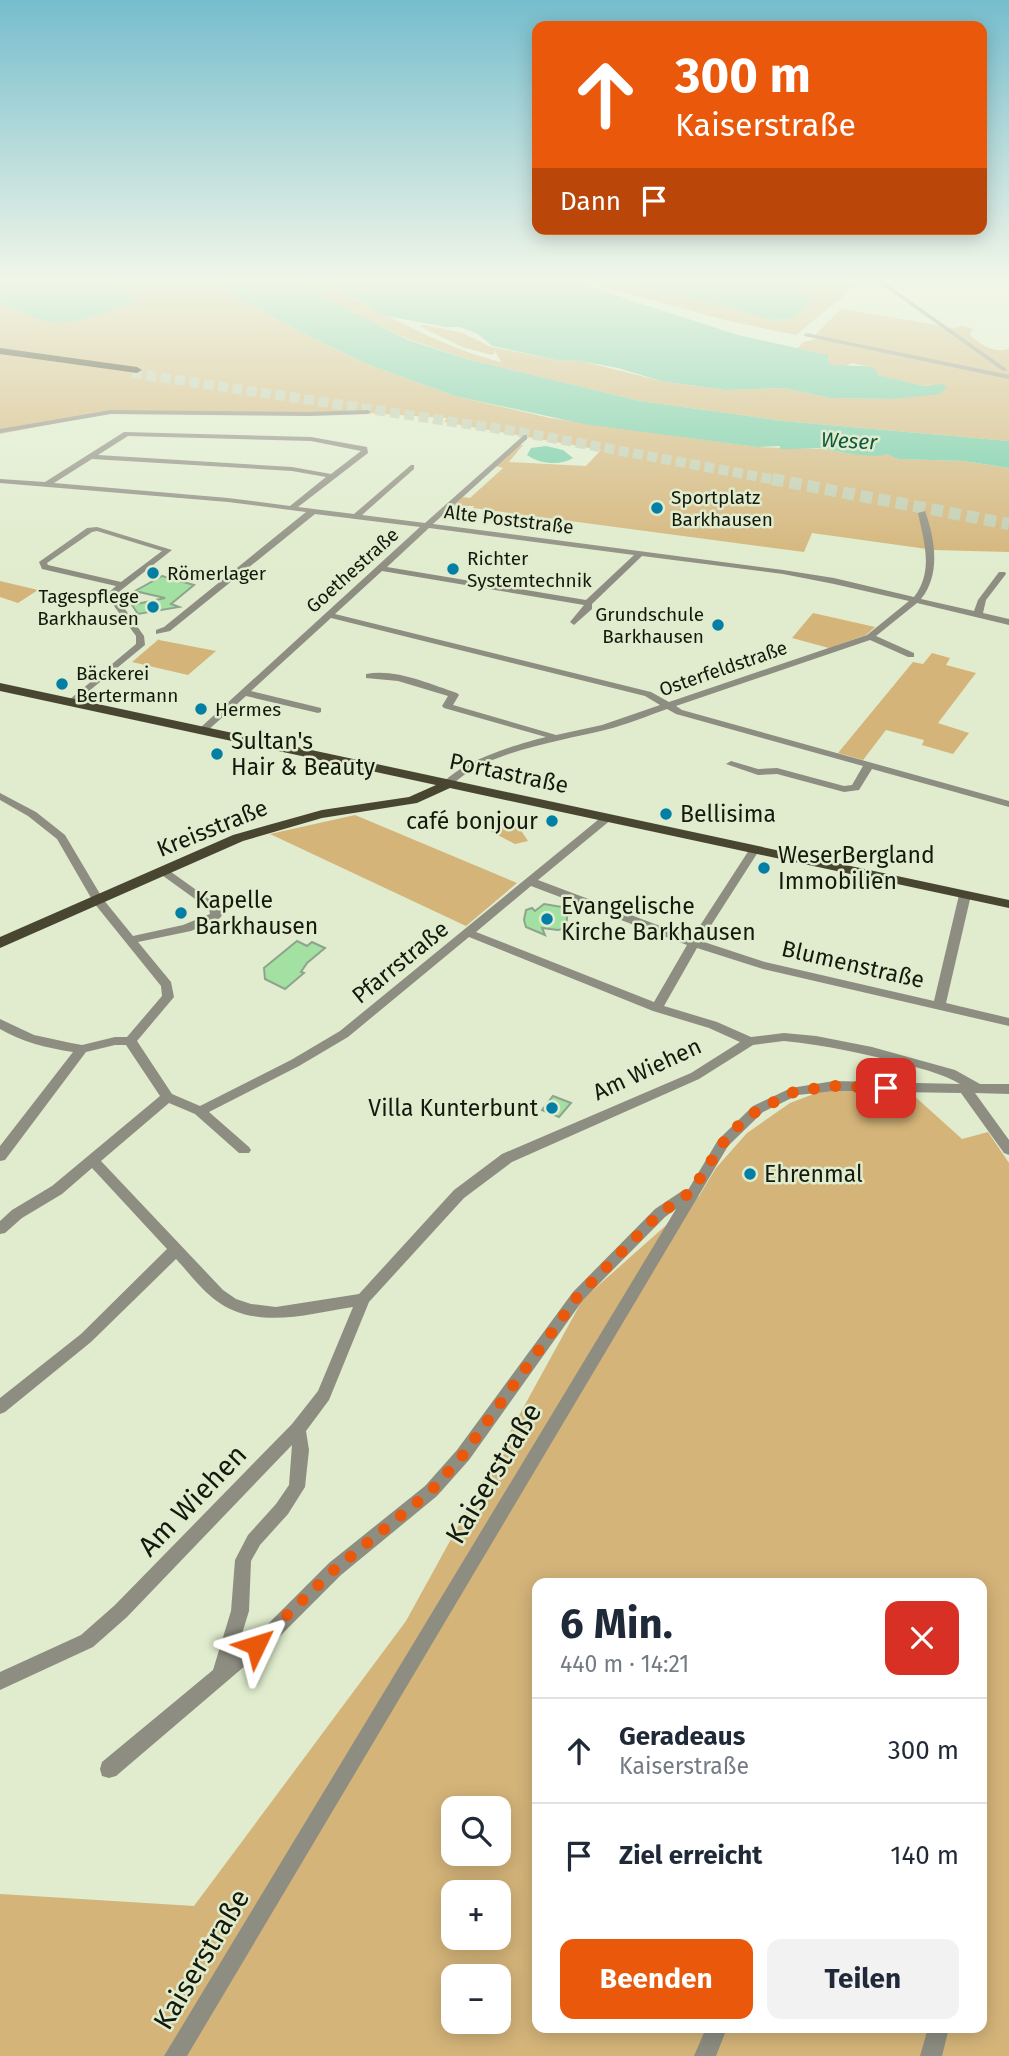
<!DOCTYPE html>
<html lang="de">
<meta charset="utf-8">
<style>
:root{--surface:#fff;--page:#f2f2f3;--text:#1f2937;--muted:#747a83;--line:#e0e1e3;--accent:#ea580c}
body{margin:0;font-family:"Fira Sans",sans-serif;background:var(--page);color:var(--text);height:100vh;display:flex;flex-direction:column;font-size:26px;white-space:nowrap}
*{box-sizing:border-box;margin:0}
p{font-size:23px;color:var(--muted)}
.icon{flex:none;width:38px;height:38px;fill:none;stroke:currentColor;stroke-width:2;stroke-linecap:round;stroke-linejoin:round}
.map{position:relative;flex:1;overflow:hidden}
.sheet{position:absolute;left:532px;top:1578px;width:455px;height:455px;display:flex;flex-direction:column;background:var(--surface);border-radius:14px;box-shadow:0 4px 18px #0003}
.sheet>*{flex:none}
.guide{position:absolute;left:532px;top:21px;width:455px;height:214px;border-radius:14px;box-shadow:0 4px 18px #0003;background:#ea580c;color:#fff;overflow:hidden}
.tools{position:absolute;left:441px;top:1796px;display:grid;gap:14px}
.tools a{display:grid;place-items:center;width:70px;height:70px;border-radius:14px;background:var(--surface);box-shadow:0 4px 18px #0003;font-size:35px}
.pin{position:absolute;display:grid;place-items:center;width:60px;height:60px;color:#fff;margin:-30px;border-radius:14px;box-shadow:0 4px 10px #0006}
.me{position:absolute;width:77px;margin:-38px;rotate:49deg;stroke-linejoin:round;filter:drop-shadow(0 0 5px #0008)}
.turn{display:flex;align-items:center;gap:24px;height:147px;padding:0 28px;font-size:32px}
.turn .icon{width:91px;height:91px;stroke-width:2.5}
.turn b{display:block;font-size:49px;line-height:60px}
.then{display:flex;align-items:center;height:66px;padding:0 28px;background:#0003;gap:14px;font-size:26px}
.round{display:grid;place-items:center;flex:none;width:74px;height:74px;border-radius:14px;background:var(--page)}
.headline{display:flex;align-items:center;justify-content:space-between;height:119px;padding:0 28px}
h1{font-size:42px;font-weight:700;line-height:52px}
.cta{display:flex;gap:14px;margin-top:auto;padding:14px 28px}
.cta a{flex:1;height:80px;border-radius:14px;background:var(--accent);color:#fff;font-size:28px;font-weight:700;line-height:80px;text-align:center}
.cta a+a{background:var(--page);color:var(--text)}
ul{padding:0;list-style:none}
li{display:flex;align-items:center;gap:21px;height:105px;padding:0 28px;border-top:2px solid var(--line)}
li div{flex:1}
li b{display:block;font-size:26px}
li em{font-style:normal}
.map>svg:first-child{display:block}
.green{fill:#d4b479;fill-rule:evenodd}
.water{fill:#6ccaa4}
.building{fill:#a3e1a3;stroke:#8ea48d;stroke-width:2}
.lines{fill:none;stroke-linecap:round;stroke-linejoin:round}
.highway-tunnel-far1{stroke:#c1ccb0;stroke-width:10;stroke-dasharray:10 4.5;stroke-linecap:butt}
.highway-tunnel{stroke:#c1ccb0;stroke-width:12;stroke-dasharray:12 6;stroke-linecap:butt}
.minor{fill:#8e8d81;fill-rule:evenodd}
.major{fill:#484630;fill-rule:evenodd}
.highway{fill:#302d14;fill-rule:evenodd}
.route{stroke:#ea580c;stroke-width:12;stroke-dasharray:0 21.6}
.poi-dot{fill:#037fa5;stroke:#e0eccd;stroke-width:2.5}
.labels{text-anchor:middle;stroke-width:5;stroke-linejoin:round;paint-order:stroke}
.far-poi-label{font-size:19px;fill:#14180d;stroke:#e0eccd;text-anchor:start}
.far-street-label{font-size:19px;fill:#14180d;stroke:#e0eccd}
.far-water-label{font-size:21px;font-style:italic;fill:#0e5a41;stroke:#e0eccd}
.poi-label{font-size:23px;fill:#14180d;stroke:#e0eccd;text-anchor:start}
.street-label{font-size:23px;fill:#14180d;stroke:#e0eccd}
.near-street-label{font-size:28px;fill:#14180d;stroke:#e0eccd}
</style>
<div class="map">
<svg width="1009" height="2056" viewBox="0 0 1009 2056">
<rect width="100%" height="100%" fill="#e0eccd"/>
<path class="green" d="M102,282H216L240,299L303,333L367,364L455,396L550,418L757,447L823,449L852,454L862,452L886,454L898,459L964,461L1009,468V552L934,550L812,533L804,552L473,508L474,506H453L463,497L470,498L503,468L496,466L519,445H523L509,462L586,466L601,450L444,422L447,418L369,413L115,412L0,434V303C24,311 42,324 69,322L135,298Z
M278,282H339L343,293C395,319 444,348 501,362L494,349L495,353L492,355L462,347L419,326L425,325L463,333L491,347L558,360L581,361L661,381L725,390L783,388L830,398L893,399L932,384L924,386L877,375L875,368L852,363L843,367L828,364L829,358L797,349L803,342L816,339L815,335L841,309L955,328L962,326L973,329L970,335C982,346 993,353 1009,349V441L783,421L640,401L467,359L408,339L317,296L301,285Z
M584,282H635L772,320L792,319L814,298L790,289L789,284L793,282H861L843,291L845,295L796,335L729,321Z
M0,581L38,590L18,603L0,597Z
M813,613L875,627L866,635L829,648L792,638Z
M159,639V640L216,651L188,675L132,662Z
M932,653L950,658L946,665L976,673L938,723L969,733L953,754L922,745L924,740L886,730L863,760L838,753L913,662L923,664Z
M355,815L517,883L466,926L270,834Z
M482,818L518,826L528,841L515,844L490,831L493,827L481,823Z
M835,1091L911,1093L962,1139L988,1132L1009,1163V2056H0V1894L194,1906L406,1621L583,1299L699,1196L716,1168L747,1133L790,1103L819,1092ZM537,1584H982V2028H537ZM453,1808H499V1853H453ZM453,1892H499V1937H453ZM453,1976H499V2021H453Z"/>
<path class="water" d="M0,282H102L135,298L131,305L77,321L58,323L41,320L0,303Z
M216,282H293L408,340L467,359L640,401L783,421L1009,441V468L964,461L898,459L886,454C876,459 838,452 826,449C815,447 793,450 780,449V446L757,447L584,424L455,396L367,364L303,333L240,299Z
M339,282H574L738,335L828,355L829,364C844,367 858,364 875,368L878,375L924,386L943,384L947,387L940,394L893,399L830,398L783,388L725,390L661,381L618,368L581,361L558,360L492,346L478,334L460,327H446L381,315L365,303L343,293Z
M635,282H793L789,284L790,289L815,298L792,319L772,320Z
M546,446L563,450L573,458C560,466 539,464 527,455L531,448Z"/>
<path class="building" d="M162,576L194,585L171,604L179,607L138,614L132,605L165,598L135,591Z
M544,904L568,908L566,928L558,930L542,928L545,935L526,927L524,920L526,910L532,908L535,911Z
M297,941L307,946L312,942L325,948L307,963L301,972L304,973L285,989L265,979L264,968Z
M553,1096L571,1103L559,1117L542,1110Z"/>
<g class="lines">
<path class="highway-tunnel-far1" d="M132,373L520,432L781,481"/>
<path class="highway-tunnel" d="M772,479L1009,524"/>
<path class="minor" d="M878,282H884L1008,370L1003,371Z
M806,333L1009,375V379L804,336Z
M111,410L310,412L368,410L371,412L368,414L310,416L111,414L0,433V429Z
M124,432L311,437L367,447L368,453L298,507L354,514L411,465H414V469L362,515L425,523L524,435H527V439L433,524L783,570L834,578L914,597C934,571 924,542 918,513L925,511C935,539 941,574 921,599L974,611L978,600L999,572H1005L1006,574L986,600L983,613L1009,619V625L917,603L876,636L914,653V657H908L870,640L676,706L682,710L1009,801V807L872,769L859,790L844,792L777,774L758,775L726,764L731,761L758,769L777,768L844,786L852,785L863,766L676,714L667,709C647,716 626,725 605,730C560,741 485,752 452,785H444L443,783C462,761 517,744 546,737L444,708L442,706L448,696L398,681L366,678V674C395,668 430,684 457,693L459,695L453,705L556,735L602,725L660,705L645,696L331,618L251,691L321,708V712L318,713L246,696L206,732H200V728L420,527L315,514L170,631L156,634V630L164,627L306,512L228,502L0,483V479L45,482ZM128,436L311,441L361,451L331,474L292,467L98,455ZM92,459L292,471L326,477L290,506L228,498L54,483ZM429,528L634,555L586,600L387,567ZM642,556L783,574L834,584L909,601L867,635L669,702L651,692L335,614L382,571L584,605L570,622L574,625L592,609V604Z
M97,527L172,550L115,595L144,636L145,645L72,705L67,702L69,700L136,644V636L106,595L116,586L42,569L39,562L87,528ZM97,531L162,551L121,582L48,565L47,563L92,532Z
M0,793L36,812L65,835L103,899L133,936L183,925L210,914L209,909L159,873L158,871L159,869H167L220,907L222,915L220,918L191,931L138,942L171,982L174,997L137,1041L172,1094L200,1106L291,1060L340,1031L604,815H612V819L538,880L692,938L751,847H759L760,849L701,941L765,962L934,1001L959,895L965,892L969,893L971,895L946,1003L1009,1018V1026L763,969L697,948L664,1006L717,1022L751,1037L784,1033L816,1036L872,1047L955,1070L980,1084H1009V1094L975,1093L1009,1140V1155L1004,1153L961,1093L834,1091L798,1095L763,1112L728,1146L187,2056H164L676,1209L665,1217L583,1300L469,1460L437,1496L341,1575L279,1637L116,1776L109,1778L102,1776L100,1769L102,1762L213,1670L231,1611L235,1560L248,1535L276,1504L289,1485L292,1445L127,1617L93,1647L0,1690V1672L81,1635L115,1605L292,1424L318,1391L353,1307C308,1314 254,1331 214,1299C200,1288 188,1272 176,1259L91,1342L5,1412L0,1414V1398L81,1334L167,1249L92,1168L62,1194L22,1218L5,1233L0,1234V1221L12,1210L52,1186L160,1096L126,1045H115L86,1052L5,1160L0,1161V1146L73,1052C47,1048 22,1042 0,1029V1019L34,1035L71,1043L82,1045L115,1037H127L162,996L161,986L94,903L57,839L28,816L0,800ZM531,886L687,945L654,1002L476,932ZM469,937L653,1011L709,1028L740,1042L691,1073L502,1154L454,1190L359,1294L276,1307L251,1304L236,1299L223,1290L101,1161L169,1103L195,1114L239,1153H249L251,1150L249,1147L209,1112L299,1066L348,1037ZM784,1041C826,1045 867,1054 908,1065C926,1070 943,1074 960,1084L834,1081L791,1088L753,1106L718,1140L688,1190L682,1191L655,1209L573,1292L457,1450L425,1486L329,1563L267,1625L237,1650L249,1611L251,1561L260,1545L288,1514L305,1487L309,1450L306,1431L329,1400L369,1302L464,1198L512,1162L699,1079L753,1045Z
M706,2028H727L716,2056H694Z
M928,2028H949L942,2056H920Z"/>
<path class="major" d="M0,683L1009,900V908L450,788L417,803L322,818L243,841L0,948V937L233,835L322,810L409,797L436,785L0,691Z"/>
<path class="highway" d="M0,348L137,367L142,370L137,373L0,354Z"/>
</g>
<linearGradient id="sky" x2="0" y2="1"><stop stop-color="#76bdcd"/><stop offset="0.49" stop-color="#f1f6e8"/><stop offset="1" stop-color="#f1f6e8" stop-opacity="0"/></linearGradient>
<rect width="1009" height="570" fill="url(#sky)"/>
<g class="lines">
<path class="route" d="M256,1645L335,1569L431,1491L463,1455L578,1296L660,1213L691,1192L723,1143L740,1124L758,1110L796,1091L834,1086L886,1088"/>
</g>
<g class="poi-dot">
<circle cx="657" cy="508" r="7"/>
<circle cx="453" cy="569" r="7"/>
<circle cx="153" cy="573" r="7"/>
<circle cx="153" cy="607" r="7"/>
<circle cx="718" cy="625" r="7"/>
<circle cx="62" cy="684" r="7"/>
<circle cx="201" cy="709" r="7"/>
<circle cx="217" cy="754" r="7"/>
<circle cx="666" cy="814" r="7"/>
<circle cx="552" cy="821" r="7"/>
<circle cx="764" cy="868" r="7"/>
<circle cx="181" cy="913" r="7"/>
<circle cx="547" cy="919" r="7"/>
<circle cx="552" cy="1108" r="7"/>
<circle cx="750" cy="1174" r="7"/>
</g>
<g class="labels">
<g class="far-poi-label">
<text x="671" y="504">Sportplatz<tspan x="671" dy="22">Barkhausen</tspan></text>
<text x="467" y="565">Richter<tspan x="467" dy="22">Systemtechnik</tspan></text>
<text x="167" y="580">Römerlager</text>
<text x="139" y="603" text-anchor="end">Tagespflege<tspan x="139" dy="22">Barkhausen</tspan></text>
<text x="704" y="621" text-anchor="end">Grundschule<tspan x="704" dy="22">Barkhausen</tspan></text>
<text x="76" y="680">Bäckerei<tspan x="76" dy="22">Bertermann</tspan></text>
<text x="215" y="716">Hermes</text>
</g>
<g class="far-street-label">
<text transform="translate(509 519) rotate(7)" y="7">Alte Poststraße</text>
<text transform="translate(352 570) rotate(-42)" y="7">Goethestraße</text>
<text transform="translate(723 668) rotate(-19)" y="7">Osterfeldstraße</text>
</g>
<g class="far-water-label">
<text transform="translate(849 441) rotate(3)" y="7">Weser</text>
</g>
<g class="poi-label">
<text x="231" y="749">Sultan's<tspan x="231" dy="26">Hair &amp; Beauty</tspan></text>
<text x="680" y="822">Bellisima</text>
<text x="538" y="829" text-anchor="end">café bonjour</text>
<text x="778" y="863">WeserBergland<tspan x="778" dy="26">Immobilien</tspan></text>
<text x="195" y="908">Kapelle<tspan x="195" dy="26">Barkhausen</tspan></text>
<text x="561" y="914">Evangelische<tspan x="561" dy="26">Kirche Barkhausen</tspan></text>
<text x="538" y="1116" text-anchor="end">Villa Kunterbunt</text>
<text x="764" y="1182">Ehrenmal</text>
</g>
<g class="street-label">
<text transform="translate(509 773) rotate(12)" y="8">Portastraße</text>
<text transform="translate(212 828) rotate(-22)" y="8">Kreisstraße</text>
<text transform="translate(400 962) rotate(-39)" y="8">Pfarrstraße</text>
<text transform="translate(853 964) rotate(13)" y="8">Blumenstraße</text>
<text transform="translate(647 1069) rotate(-25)" y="8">Am Wiehen</text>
</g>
<g class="near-street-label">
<text transform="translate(493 1473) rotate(-59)" y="10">Kaiserstraße</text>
<text transform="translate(192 1500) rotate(-46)" y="10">Am Wiehen</text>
<text transform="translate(201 1959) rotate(-59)" y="10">Kaiserstraße</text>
</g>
</g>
</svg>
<div class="tools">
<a><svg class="icon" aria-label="search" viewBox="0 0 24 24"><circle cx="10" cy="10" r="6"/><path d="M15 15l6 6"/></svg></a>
<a>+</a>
<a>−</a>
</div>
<div class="pin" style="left:886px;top:1088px;background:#d93025"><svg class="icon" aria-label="arrive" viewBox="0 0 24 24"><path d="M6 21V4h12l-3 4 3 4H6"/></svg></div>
<svg class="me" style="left:256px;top:1645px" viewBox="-20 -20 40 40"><path d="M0-17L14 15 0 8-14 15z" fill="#ea580c" stroke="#fff" stroke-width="4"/></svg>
<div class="guide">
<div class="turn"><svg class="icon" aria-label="ahead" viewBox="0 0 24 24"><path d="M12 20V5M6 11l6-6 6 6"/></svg><div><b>300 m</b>Kaiserstraße</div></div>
<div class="then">Dann<svg class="icon" aria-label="arrive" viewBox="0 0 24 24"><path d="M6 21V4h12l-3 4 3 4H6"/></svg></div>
</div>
<section class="sheet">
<div class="headline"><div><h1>6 Min.</h1><p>440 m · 14:21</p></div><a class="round" style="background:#d93025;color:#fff"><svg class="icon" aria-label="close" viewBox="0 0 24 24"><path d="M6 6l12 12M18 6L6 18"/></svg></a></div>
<ul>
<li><svg class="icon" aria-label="ahead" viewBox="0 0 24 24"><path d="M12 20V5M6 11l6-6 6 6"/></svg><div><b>Geradeaus</b><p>Kaiserstraße</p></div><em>300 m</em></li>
<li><svg class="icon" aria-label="arrive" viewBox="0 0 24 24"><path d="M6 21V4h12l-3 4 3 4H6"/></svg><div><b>Ziel erreicht</b></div><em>140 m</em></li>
</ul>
<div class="cta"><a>Beenden</a><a>Teilen</a></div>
</section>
</div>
